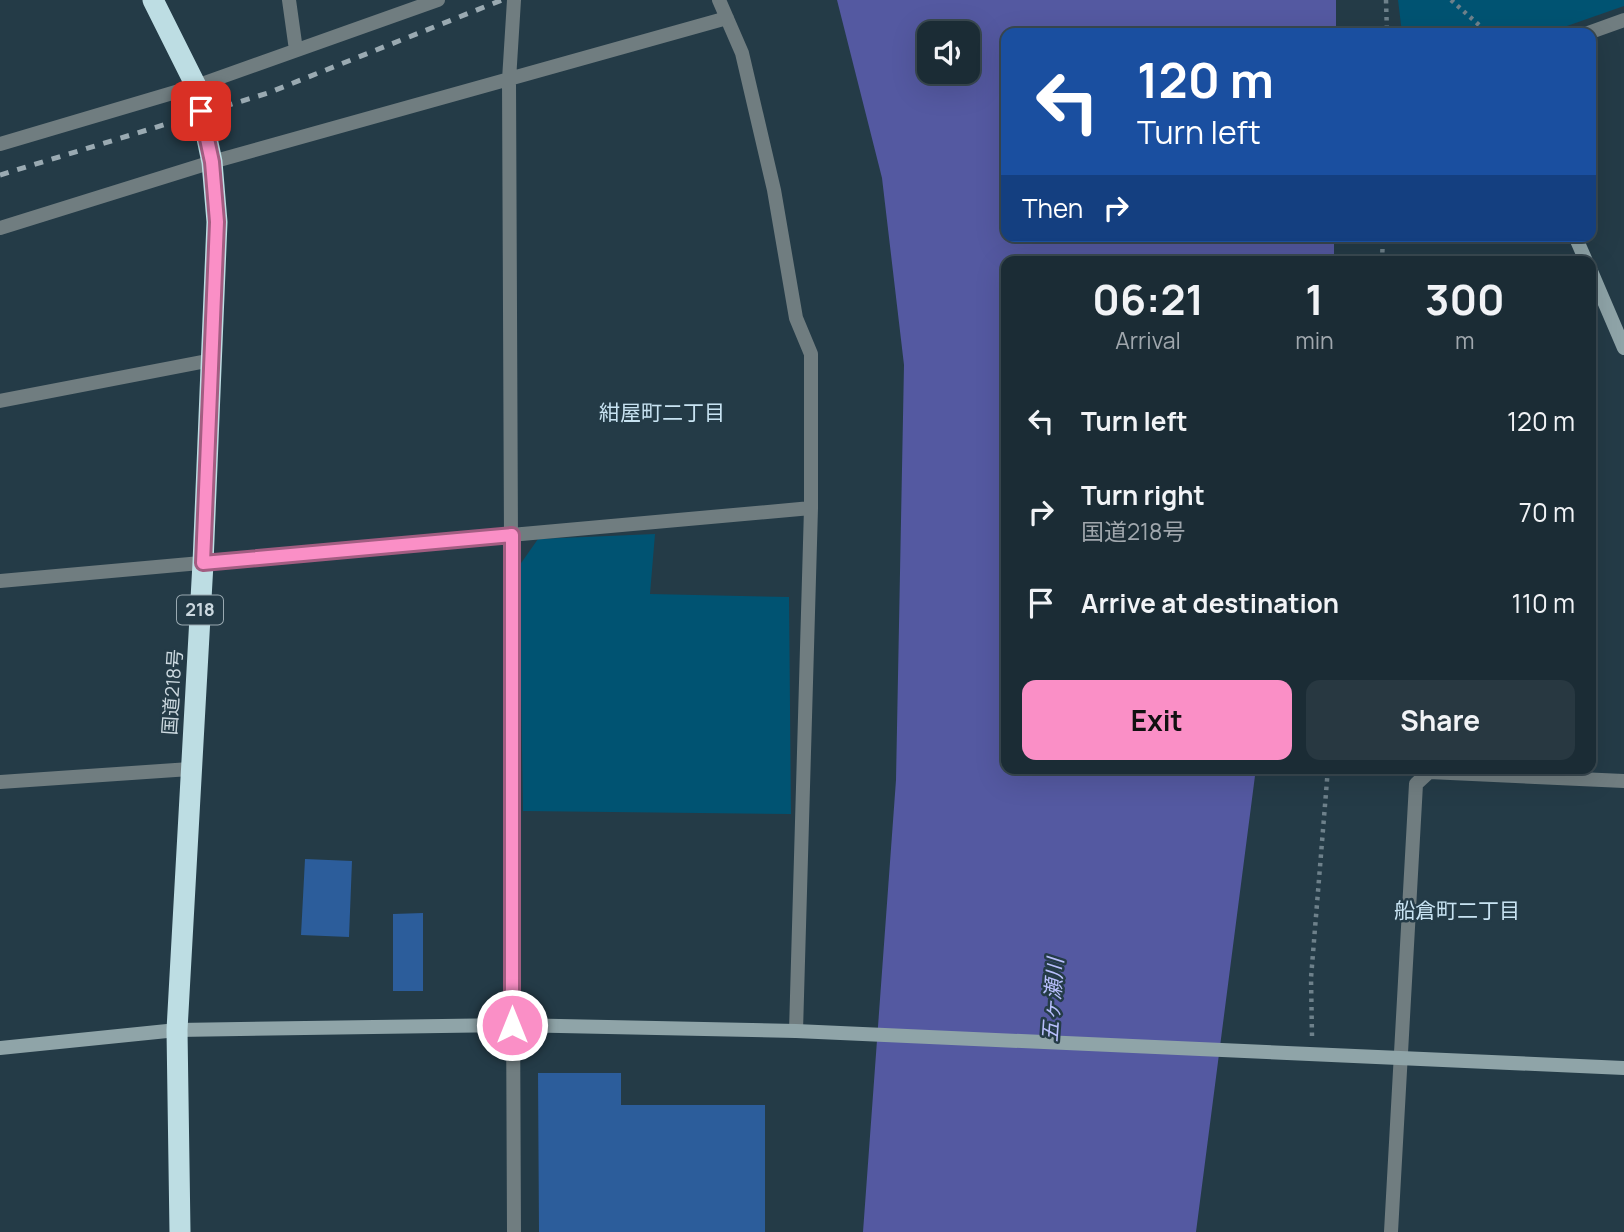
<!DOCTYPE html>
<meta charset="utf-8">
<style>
:root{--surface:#1b2c35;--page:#283841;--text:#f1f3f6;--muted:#a0a7ad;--line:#394850;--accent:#fa8fc6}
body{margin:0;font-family:Manrope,"Noto Sans JP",sans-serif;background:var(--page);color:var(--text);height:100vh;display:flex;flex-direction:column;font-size:26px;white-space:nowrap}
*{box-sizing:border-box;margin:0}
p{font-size:23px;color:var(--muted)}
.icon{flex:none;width:38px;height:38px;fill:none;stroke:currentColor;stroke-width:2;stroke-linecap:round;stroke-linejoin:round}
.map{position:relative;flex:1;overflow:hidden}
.panel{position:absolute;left:1001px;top:256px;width:595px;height:518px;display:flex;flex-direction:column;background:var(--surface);border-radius:14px;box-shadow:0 7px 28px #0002,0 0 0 2px var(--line)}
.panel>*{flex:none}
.guide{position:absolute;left:1001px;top:28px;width:595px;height:214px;border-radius:14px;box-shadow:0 7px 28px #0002,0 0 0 2px var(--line);background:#1a4fa0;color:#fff;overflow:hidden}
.buttons{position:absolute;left:917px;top:21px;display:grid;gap:14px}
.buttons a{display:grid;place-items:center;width:63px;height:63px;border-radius:14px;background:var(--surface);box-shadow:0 7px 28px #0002,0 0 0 2px var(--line);font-size:35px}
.pin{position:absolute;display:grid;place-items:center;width:60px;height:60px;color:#fff;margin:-30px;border-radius:14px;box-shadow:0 4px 10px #0006}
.me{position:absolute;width:77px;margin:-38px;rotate:0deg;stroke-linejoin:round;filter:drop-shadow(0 0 5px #0008)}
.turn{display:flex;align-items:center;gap:24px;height:147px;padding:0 21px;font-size:32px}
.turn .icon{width:91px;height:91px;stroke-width:2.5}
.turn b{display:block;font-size:49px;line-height:60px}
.then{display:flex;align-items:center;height:66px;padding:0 21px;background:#0003;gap:14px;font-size:26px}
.eta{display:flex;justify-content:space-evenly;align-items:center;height:119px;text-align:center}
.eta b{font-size:42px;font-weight:700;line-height:49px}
.primary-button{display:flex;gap:14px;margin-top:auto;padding:14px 21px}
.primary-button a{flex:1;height:80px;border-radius:14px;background:var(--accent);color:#111;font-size:28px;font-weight:700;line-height:80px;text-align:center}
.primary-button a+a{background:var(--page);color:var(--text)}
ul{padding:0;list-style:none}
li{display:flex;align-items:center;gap:21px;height:91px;padding:0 21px}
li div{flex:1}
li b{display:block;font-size:26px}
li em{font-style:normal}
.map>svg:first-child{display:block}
.green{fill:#005372}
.water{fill:#5459a1;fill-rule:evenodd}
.building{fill:#2c5d9b}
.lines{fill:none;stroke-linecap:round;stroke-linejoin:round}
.path{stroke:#6e818b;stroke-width:4.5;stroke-dasharray:3.5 5;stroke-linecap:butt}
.street{stroke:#707d80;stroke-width:14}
.secondary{stroke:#8fa4a8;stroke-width:14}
.highway{stroke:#bddde3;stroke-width:21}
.rail{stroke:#9aaab2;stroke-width:5;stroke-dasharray:9 9;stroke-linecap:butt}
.route-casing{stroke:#a25d81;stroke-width:18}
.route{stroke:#fa8fc6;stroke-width:12}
.labels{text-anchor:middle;stroke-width:5;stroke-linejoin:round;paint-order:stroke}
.shield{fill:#243b47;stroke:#99a9b1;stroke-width:2}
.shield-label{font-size:18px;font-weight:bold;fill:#cbd8df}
.street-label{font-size:19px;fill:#cbd8df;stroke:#243b47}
.neighbourhood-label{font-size:21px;fill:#c8e3f2;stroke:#243b47}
.water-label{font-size:21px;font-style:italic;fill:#b7befb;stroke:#243b47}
</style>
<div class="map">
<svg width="1624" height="1232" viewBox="0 0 1624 1232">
<rect width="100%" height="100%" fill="#243b47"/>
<path class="green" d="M1398,0H1624V6L1547,33H1402Z
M655,534L650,594L789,597L791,814L523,811L519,566L538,539Z"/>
<path class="water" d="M837,0H1336V33H1006V236H1334V261H1006V768H1256L1196,1232H863L896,780L904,365L882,178ZM929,33H968V72H929Z"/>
<path class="building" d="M305,859L352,861L349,937L301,935Z
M423,913V991H393V914Z
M538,1073H621V1105H765V1232H539Z"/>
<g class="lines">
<path class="path" d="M1386,0L1387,33
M1451,0L1488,33
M1382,261L1383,236
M1312,1036L1311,978L1328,768"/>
<path class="street" d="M289,0L296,50
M719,0L742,53L774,190L796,318L811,354V508L796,1031
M1588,33L1624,20
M0,144L196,86L438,0
M0,228L212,162L727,18
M0,401L212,360
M0,581L811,508
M0,782L190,769
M514,1232L509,80L514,0
M1391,1232L1416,784L1429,772L1624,781"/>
<path class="secondary" d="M1575,236L1586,261
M1591,271L1624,348
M0,1048L177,1030L512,1025L796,1031L1624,1068"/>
<path class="highway" d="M153,0L196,86L212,162L217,222L203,563L177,1030L180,1232"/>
<path class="rail" d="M0,175L268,93L502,0"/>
</g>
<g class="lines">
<defs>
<path id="route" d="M201,111L212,162L217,222L203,563L512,535V1025"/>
</defs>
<use href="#route" class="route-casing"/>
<use href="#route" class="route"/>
</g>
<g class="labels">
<rect class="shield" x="177" y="595.5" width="46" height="29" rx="5"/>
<g class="shield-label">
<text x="200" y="616">218</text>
</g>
<g class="street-label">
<text transform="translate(172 692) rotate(-86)" y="7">国道218号</text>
</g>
<g class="neighbourhood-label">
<text x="662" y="420">紺屋町二丁目</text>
<text x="1457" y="918">船倉町二丁目</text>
</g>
<g class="water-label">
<text transform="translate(1053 1000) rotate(-86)" y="7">五ヶ瀬川</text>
</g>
</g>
</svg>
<div class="buttons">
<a><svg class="icon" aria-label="sound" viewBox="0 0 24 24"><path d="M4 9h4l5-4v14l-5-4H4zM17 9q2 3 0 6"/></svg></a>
</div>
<div class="pin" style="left:201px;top:111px;background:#d93025"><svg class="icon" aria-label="arrive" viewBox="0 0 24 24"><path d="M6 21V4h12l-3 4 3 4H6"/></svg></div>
<svg class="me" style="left:512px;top:1025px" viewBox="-20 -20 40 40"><circle r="17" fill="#fa8fc6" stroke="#fff" stroke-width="3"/><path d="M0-11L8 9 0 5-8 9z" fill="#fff"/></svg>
<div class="guide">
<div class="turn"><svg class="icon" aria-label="left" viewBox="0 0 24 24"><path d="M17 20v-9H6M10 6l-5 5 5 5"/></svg><div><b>120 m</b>Turn left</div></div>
<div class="then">Then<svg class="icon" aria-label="right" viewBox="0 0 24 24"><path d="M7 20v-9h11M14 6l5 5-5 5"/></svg></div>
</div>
<section class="panel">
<div class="eta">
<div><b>06:21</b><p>Arrival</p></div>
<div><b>1</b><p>min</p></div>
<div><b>300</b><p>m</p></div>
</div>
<ul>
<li><svg class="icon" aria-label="left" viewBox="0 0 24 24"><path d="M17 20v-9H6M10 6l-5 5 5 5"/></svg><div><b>Turn left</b></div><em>120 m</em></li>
<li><svg class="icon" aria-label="right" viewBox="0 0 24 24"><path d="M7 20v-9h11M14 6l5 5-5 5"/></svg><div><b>Turn right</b><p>国道218号</p></div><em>70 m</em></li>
<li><svg class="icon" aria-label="arrive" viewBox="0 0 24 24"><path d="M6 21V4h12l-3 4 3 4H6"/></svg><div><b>Arrive at destination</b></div><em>110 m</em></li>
</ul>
<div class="primary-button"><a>Exit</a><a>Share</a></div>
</section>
</div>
